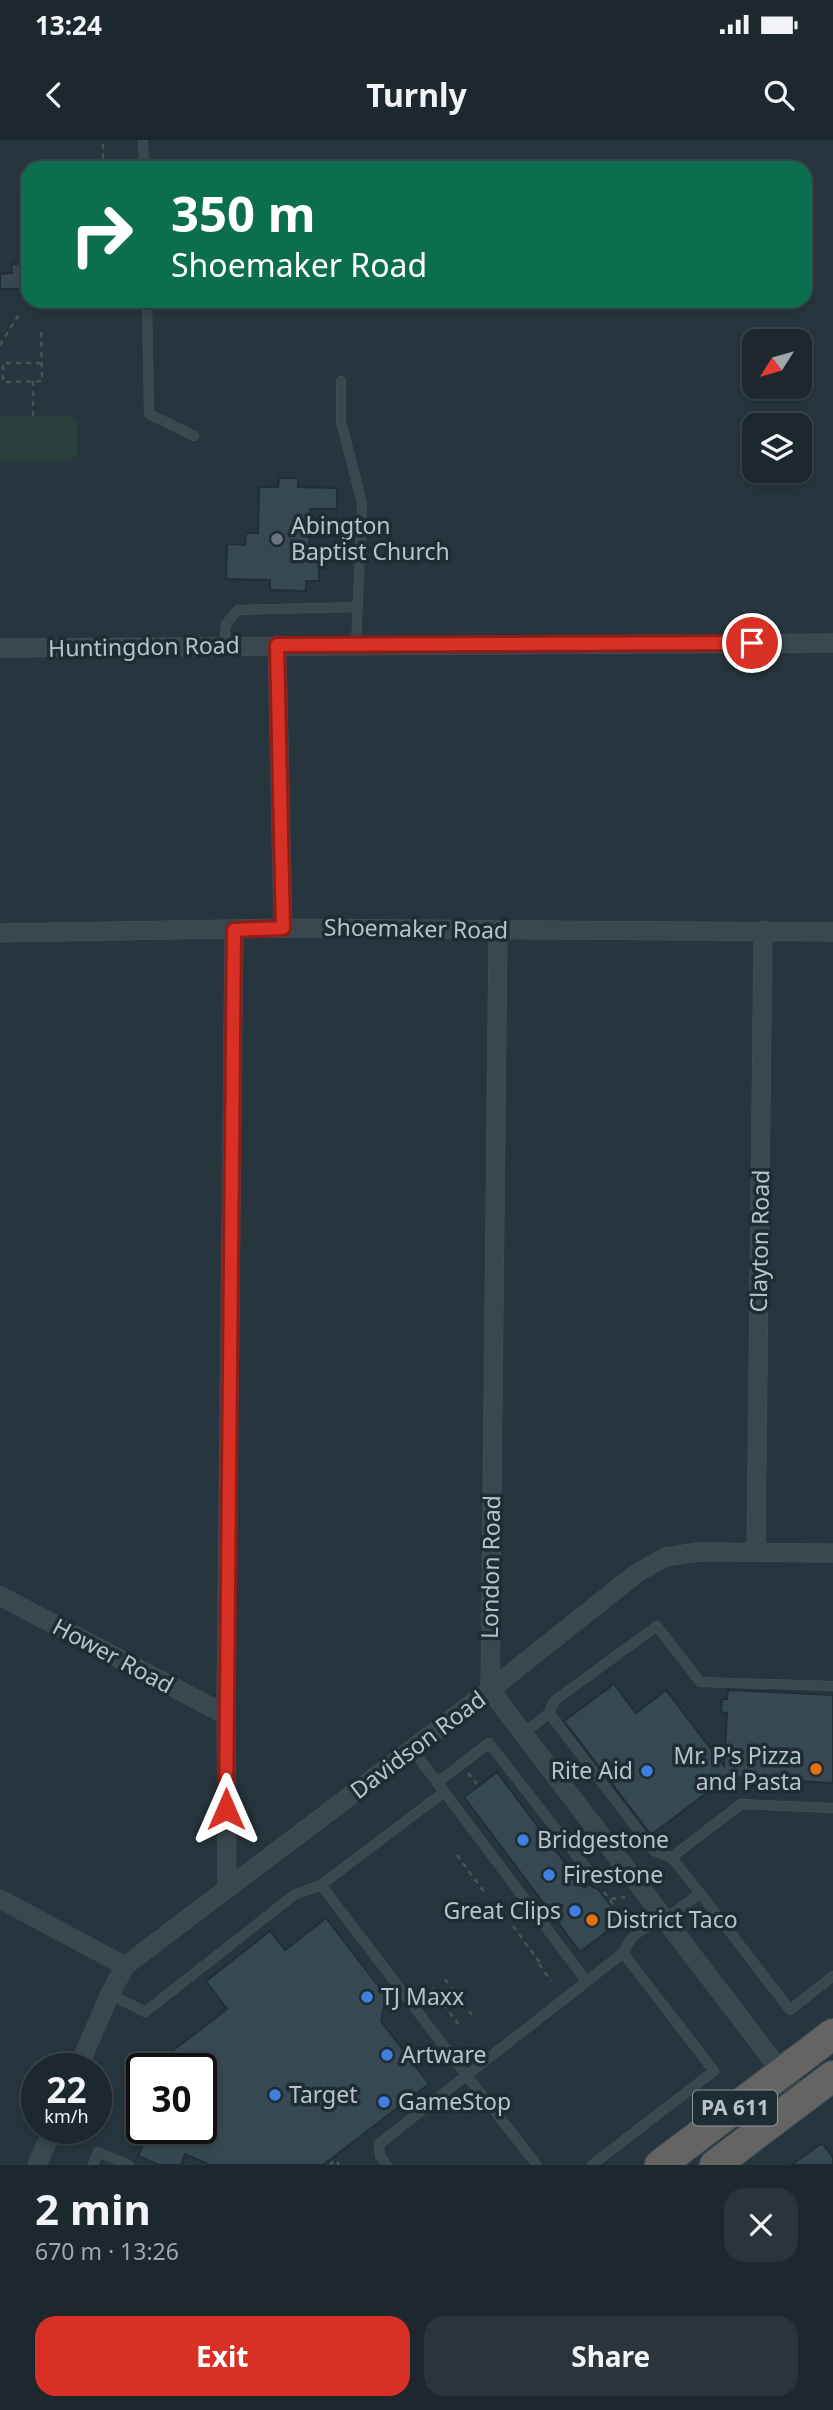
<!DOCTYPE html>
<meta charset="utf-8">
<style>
:root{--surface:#1d282e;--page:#2a343a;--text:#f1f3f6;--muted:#a0a6aa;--line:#3b444a;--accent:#d93025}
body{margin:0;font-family:"Noto Sans",sans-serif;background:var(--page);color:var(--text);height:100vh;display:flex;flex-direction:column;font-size:26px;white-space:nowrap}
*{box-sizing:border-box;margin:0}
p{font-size:23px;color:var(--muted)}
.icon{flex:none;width:38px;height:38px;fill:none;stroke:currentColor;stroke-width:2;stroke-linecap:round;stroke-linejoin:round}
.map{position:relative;height:2025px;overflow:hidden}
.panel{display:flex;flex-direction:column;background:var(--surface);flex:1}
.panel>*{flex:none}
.top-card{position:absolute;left:21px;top:21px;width:791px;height:147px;border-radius:21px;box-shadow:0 4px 10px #0003,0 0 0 2px var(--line);background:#0b6e4f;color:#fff;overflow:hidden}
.needle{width:46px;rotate:233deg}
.controls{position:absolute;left:742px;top:189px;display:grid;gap:14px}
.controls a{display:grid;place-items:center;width:70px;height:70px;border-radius:14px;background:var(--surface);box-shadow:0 4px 10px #0003,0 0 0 2px var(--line);font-size:35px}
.speed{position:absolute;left:21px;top:1913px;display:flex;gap:14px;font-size:35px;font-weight:700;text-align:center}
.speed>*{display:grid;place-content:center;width:91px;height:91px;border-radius:50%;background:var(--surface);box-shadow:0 4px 10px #0003,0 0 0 2px var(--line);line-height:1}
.speed small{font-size:18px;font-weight:400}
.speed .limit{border:4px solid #111;border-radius:10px;background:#fff;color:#111}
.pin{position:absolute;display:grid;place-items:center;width:60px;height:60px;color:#fff;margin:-30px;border:4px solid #fff;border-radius:50%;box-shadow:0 2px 7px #0007}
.me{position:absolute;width:77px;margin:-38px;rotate:0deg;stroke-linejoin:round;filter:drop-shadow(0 0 5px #0008)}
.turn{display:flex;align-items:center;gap:24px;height:147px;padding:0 35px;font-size:32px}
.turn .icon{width:91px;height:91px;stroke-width:2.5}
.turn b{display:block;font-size:49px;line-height:60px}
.round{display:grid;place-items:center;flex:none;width:74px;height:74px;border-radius:21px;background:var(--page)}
.headline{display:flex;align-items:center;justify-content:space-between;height:119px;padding:0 35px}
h1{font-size:42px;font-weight:700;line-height:52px}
.cta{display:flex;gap:14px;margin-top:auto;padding:14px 35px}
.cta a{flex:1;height:80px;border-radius:21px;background:var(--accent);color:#fff;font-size:28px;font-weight:700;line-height:80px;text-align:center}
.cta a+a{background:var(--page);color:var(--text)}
.status{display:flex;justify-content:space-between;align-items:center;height:49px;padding:0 35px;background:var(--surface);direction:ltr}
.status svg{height:19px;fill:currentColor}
header{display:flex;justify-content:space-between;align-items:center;height:91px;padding:0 35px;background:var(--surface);font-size:32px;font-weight:700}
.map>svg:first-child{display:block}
.green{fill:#293f3c}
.building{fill:#364952;stroke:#212e35;stroke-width:2}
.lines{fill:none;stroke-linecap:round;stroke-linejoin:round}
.service-casing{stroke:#47535a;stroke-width:10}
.minor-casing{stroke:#47535a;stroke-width:19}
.trunk-casing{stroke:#455259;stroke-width:32}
.path{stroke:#425754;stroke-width:2.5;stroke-dasharray:5 5;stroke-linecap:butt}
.service{stroke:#3a474e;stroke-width:9}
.minor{stroke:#3a474e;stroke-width:18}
.trunk{stroke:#666463;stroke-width:30}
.route-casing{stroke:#8d1f18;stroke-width:18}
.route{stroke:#d93025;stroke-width:12}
.worship-dot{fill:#6b7280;stroke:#1f2c33;stroke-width:2.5}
.food-dot{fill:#e8710a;stroke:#1f2c33;stroke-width:2.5}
.shop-dot{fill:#3f7fe0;stroke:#1f2c33;stroke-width:2.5}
.labels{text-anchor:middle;stroke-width:7;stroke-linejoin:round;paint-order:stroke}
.shield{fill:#1f2c33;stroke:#89959c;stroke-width:2}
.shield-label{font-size:21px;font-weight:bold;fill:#b7c2c9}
.poi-label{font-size:23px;fill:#b7c2c9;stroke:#1f2c33;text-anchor:start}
.street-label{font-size:23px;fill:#b7c2c9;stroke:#1f2c33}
</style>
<div class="status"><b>13:24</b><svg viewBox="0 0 49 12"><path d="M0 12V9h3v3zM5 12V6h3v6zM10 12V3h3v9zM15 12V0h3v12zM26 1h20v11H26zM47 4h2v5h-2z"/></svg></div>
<header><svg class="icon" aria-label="back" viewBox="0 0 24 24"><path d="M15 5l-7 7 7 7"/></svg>Turnly<svg class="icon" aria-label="search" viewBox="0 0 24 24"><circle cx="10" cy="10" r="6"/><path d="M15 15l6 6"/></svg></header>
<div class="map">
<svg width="833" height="2025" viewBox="0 0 833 2025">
<rect width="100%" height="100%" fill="#27363e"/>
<path class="green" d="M0,276H72L77,281V315L70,321H0Z"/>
<path class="building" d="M28,123V149H0V134L12,133L11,124Z
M279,338H298V347L337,348V369H310L309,419L319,420V441H306V451L270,450V440L226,439L227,404L245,405L246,393H258L259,347H278Z
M614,1544L636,1573L666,1550L724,1626L727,1573L721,1572L722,1559H727L728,1550L833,1555V1643L728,1637L651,1695L564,1581Z
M497,1632L584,1748L589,1744L594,1748L598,1749L622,1780L580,1812L464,1657Z
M326,1778L386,1856L381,1881L429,1944L323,2025H210L185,2014L181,2025H159L138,2016L150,1988H201V1928H164L159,1921L227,1869L206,1841L270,1791L285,1810Z
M822,2003L833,2017V2025H791Z"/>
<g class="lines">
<defs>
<path id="service" d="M143,0L144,28
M147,161L149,274L194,296
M341,241V282L362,363L356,506
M224,506L226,484L238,470L358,467
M549,1573L654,1711L672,1718
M523,1594L549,1573L554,1561L657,1486L700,1542L833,1546
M412,1609L587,1842
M437,1643L489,1603L597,1742
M321,1745L444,1652
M700,1753L790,1870L833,1836
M110,1854L145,1872L294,1755L321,1745L443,1905L537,2025
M93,2025L98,2012L129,2025
M387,2025L380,2016L379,2004L623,1813C633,1790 644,1790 664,1779C677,1772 689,1761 700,1753L672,1718L676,1714L741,1664L833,1668
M592,2025L714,1931L623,1813"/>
<path id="minor" d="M277,505L283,788
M0,508L833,503
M498,790L490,1550L802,1959
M0,793L283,788L833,792
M756,1412L763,790
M0,1456L226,1575
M227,1748L226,1562L234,790
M0,1759L125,1826
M78,1928L110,1854L125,1826L490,1550L637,1433L666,1417L698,1412L833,1413
M37,2025L53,1988"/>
<path id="trunk" d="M660,2025L833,1894
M715,2025L833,1936"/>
</defs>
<use href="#service" class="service-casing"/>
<use href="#minor" class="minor-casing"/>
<use href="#trunk" class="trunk-casing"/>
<path class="path" d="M100,28L103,22V0
M0,205L21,171
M41,223H3V242L42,241L41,190
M33,276V241
M468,1633L477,1644
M659,1692L666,1701
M457,1715L484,1752
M604,1752L625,1781
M611,1759L625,1757
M513,1786L540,1823
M539,1824L551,1841
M445,1839L472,1875
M432,1848L459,1885
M332,2025L331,2023L336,2020L339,2025"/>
<use href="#service" class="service"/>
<use href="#minor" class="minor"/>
<use href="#trunk" class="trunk"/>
</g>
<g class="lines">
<defs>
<path id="route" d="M226,1669L234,790L283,788L277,505L752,503"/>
</defs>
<use href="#route" class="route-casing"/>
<use href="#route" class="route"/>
</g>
<circle class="worship-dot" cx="277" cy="399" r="7"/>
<g class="food-dot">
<circle cx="816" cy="1629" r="7"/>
<circle cx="592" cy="1780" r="7"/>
</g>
<g class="shop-dot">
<circle cx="647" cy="1631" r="7"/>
<circle cx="523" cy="1700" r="7"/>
<circle cx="549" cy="1735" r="7"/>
<circle cx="575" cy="1771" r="7"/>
<circle cx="367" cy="1857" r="7"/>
<circle cx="387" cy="1915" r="7"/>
<circle cx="275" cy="1955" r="7"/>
<circle cx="384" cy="1962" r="7"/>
</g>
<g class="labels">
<rect class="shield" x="693" y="1950.5" width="84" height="35" rx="5"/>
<g class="shield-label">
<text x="735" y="1975">PA 611</text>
</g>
<g class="poi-label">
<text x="291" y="394">Abington<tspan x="291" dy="26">Baptist Church</tspan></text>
<text x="802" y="1624" text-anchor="end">Mr. P's Pizza<tspan x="802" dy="26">and Pasta</tspan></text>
<text x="633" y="1639" text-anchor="end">Rite Aid</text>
<text x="537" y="1708">Bridgestone</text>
<text x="563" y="1743">Firestone</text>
<text x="561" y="1779" text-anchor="end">Great Clips</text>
<text x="606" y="1788">District Taco</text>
<text x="381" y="1865">TJ Maxx</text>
<text x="401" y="1923">Artware</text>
<text x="289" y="1963">Target</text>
<text x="398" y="1970">GameStop</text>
</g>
<g class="street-label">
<text transform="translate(144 507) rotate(-1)" y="8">Huntingdon Road</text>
<text transform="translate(416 789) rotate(1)" y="8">Shoemaker Road</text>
<text transform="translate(760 1101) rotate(-89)" y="8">Clayton Road</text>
<text transform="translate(491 1427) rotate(-89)" y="8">London Road</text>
<text transform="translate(113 1516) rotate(28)" y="8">Hower Road</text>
<text transform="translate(418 1605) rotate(-37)" y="8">Davidson Road</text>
</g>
</g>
</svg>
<div class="controls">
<a><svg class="needle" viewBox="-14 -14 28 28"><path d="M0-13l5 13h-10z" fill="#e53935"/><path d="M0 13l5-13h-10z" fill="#a0a6aa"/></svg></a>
<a><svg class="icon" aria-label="layers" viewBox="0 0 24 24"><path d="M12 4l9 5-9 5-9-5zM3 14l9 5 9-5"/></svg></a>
</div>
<div class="speed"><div>22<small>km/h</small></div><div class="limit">30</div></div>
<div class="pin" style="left:752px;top:503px;background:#d93025"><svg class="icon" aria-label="arrive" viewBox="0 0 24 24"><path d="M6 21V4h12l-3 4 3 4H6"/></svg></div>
<svg class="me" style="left:226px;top:1669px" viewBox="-20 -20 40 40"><path d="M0-17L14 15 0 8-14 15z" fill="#d93025" stroke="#fff" stroke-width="4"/></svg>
<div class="top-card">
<div class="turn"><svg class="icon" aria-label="right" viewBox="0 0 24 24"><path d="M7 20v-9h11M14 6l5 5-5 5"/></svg><div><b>350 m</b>Shoemaker Road</div></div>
</div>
</div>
<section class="panel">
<div class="headline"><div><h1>2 min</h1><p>670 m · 13:26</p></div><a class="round"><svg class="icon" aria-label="close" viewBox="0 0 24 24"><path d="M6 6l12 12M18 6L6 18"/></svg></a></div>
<div class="cta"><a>Exit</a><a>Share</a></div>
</section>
